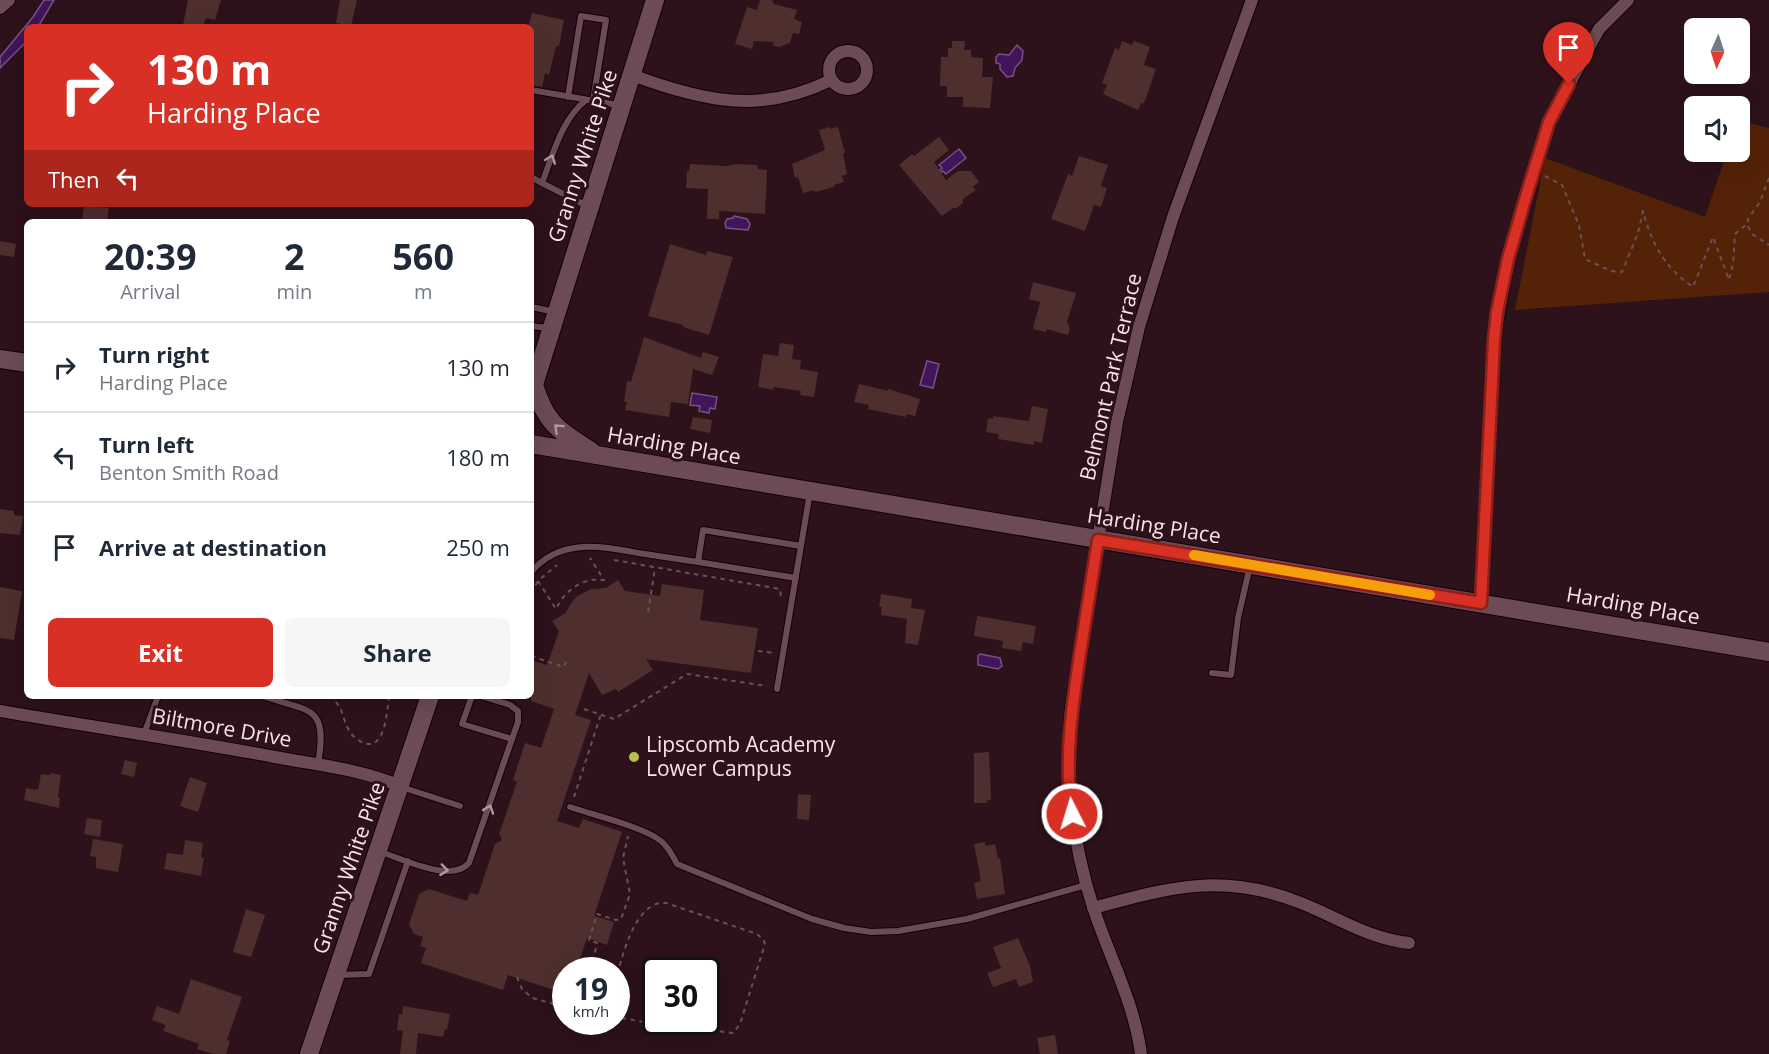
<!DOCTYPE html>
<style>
:root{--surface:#fff;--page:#f6f6f7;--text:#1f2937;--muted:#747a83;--line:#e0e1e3;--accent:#d93025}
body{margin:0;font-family:"Open Sans",sans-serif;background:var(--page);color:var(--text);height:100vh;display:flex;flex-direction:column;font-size:22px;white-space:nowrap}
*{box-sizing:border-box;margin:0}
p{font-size:20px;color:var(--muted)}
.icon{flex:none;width:33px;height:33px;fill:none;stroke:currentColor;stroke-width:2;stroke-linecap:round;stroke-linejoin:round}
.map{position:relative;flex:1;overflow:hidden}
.drawer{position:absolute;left:24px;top:219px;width:510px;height:480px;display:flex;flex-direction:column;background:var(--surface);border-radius:9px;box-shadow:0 6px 24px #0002}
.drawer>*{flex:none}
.top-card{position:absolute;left:24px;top:24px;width:510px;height:183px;border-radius:9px;box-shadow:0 6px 24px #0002;background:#d93025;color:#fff;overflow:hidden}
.needle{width:39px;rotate:183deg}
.fabs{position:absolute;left:1684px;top:18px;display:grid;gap:12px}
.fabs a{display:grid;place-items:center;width:66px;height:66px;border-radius:9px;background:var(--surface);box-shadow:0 6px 24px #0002;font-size:30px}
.speed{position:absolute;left:552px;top:957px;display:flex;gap:12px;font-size:30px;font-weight:700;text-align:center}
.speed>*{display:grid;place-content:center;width:78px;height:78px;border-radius:50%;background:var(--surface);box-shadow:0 6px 24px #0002;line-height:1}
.speed small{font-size:15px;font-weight:400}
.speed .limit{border:3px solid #111;border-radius:9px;background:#fff;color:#111}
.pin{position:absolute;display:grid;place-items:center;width:51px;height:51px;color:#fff;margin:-62px -26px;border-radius:50% 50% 50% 0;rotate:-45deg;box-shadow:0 0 6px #0007}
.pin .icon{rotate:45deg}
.me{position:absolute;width:66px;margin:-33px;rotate:355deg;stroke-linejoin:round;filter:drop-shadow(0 0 4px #0008)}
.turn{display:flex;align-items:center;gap:21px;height:126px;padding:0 24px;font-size:27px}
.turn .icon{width:78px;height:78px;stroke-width:2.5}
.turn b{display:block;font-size:42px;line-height:51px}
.then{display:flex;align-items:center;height:57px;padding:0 24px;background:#0003;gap:12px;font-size:22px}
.eta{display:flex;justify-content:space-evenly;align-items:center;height:102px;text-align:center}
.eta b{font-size:36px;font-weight:700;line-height:42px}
.action{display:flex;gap:12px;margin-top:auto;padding:12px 24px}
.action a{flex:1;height:69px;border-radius:9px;background:var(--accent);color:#fff;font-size:24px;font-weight:700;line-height:69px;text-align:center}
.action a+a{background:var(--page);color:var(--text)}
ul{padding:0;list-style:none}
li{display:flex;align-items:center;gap:18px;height:90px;padding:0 24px;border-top:2px solid var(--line)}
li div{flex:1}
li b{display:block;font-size:22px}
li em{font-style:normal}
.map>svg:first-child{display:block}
.green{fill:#542206}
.water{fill:#42145a;stroke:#785285;stroke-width:1.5}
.building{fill:#4e2f2e}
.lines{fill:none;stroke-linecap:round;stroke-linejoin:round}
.service-casing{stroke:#130106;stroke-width:8}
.minor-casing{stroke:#130106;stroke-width:14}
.secondary-casing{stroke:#130106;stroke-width:20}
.path{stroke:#6a5159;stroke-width:2;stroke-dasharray:4.5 4.5;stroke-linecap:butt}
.service{stroke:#6c4b56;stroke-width:6}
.minor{stroke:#6c4b56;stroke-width:12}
.secondary{stroke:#6c4b56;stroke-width:18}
.oneway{stroke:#b2979f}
.route-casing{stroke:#8d1f18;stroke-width:15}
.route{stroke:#d93025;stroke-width:10}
.slow{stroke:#f59e0b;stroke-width:10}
.poi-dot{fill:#b3c24b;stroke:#2d111b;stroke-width:2}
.labels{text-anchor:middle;stroke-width:6;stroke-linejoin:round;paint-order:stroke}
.street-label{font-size:21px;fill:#f7e3e8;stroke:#2d111b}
.poi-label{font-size:21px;fill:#f7e3e8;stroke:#2d111b;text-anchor:start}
</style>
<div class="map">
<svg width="1769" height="1054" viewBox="0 0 1769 1054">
<rect width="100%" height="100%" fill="#2d111b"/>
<path class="green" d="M1740,121L1769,128V292L1515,310L1545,158L1705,217L1727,152H1740Z"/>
<path class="water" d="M44,0H54L38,27H27V41L0,68V57L33,17Z
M1017,45L1023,51L1022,60L1015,68L1013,76L1007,77L1000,69V64L996,63V57L999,54L1009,55Z
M959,149L966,158L946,174L943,171L940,173L939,171L942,168L939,165Z
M734,216L747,219L750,224L748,230L726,228L725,223L727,219L733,218Z
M927,361L939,364L933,388L920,385Z
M692,393L717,397L715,409L710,408L709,413L699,411L700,406L690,405Z
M980,654L1000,658L1002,666L998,669L978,665V656Z"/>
<path class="building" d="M188,0H221L215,20L206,18L203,27L183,25Z
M340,0H357L351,26L336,23Z
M760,0H772L774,4L797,10L794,19L802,22L799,34L793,33L790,43L779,47L774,46L773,42L754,41L752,49L735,44L747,7L757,10Z
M532,13L564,20L559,46H556L549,75L545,73L542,87L531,85V27H528Z
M952,41H965L964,50H971V57L983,58L982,77H993L990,108L963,107V97H947V86H940L941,57H948V48H952Z
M1122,41L1132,45L1134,41L1150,47L1144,65L1156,69L1146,98L1143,104L1141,103L1138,110L1103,94L1107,85L1102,83L1115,48L1119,50Z
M830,127V129L838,127L845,153H843L847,174L842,176L844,182L834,185V187L815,192L814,190L803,193L798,177L795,178L792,164L825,150L819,130Z
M939,137L949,150L934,162L946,180L958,171H971L979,182L973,187L976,190L963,199V203L957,208H953L942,216L899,165L912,154L914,156Z
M1079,156L1108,165L1101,186L1107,188L1101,207L1094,205L1085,231L1051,219L1068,174L1072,176Z
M690,164L726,166L737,164L757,165L758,169L767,170L765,214L719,211V219H707L708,189L686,188L687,171H689Z
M84,205L109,208L107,222H82Z
M0,241L16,244L14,257L0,255Z
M670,244L706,255L707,251L733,257L709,335L683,327V325L648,316Z
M1033,282L1076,293L1067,322L1070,328L1068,335L1047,329L1046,332L1033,329L1040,302L1029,299Z
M644,337L701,358L703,352L719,357L712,375L693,369L688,404L671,402L669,417L625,410L627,402H624L627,381L631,382Z
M780,343L794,345L792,359L801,360L800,369L818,372L814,397L800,395L801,391L774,387L773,390L758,387L763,354L778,356Z
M859,384L888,391V389L920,399L915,416L906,414V417L896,415L868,409L869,405L854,402Z
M1032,406L1048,409L1042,443L1034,441V445L998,439L999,434L986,432L988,418L993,419V416L1029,421Z
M693,417L712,420L710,433L690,429Z
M0,509L14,511V515L23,516L20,535L0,533Z
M618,580L625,591L660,596L662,584L704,590L700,620L758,628L751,673L646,659L653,670L618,692L616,689L602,695L589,673L575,715L591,720L557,821L579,828L583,819L622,832L594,916L614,922L607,945L587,938L576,970H566V994L508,975L503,990L421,963L426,948L420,946L423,937L414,934L409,924L419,894L429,889L467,901L470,893L478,895L495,844L502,840L499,834L517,782L513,780L525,743L541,748L554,709L531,701V660L547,665L559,631L552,621L566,613L569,606L576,597L591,589L606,588Z
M0,587L22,591L14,640L0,638Z
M881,594L912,599L911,608L925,610L918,645L905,643L907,619L881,615L882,607H879Z
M977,616L1036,626L1033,644L1023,642L1021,651L1002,648L1003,641L974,636Z
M989,752L991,800H987V803H974V753Z
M125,760L137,763L134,777L121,774Z
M51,773L61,775L58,797L60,798L59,808L24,800L26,788L38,790L41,774L50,775Z
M190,777L207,783L198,812L180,806Z
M798,794L811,795L809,820L797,819Z
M87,818L102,820L100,837L84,834Z
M93,839L123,844L118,872L96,868V857L90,856Z
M185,840L203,843L201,858H204L201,876L164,869L167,853L183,855Z
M985,842L986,846L995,844L998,859L1000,858L1005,894L977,899L974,883L981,881L974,844Z
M246,909L265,915L251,957L233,952Z
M1018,938L1030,966L1033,982L1019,987L1016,979L993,987L987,973L1001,968L993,947Z
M191,979L242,997L227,1040L230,1041L226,1054H213L197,1049L199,1044L163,1031L166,1025L152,1020L157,1006L179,1014Z
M403,1006L450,1014L447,1030L445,1029L443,1037L418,1033L416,1054H400L403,1031L397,1030L399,1014L402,1015Z
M1055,1035L1058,1054H1040L1037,1038Z"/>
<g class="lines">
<defs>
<path id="service" d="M531,90L618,105
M568,97L581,16L606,20L593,101
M586,100C561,120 553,155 542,183L587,206
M531,177L542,183
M531,307L556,312
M531,326L548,328
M531,572C560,538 600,546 638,553C658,556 678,559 698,562
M796,578L698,562L703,530L801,546
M1212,673L1231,675L1238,618L1250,566
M777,689L810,492
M262,696C311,712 328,705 318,764
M481,696L510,705L518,711V722L512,739
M144,734L158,696
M401,787L460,806
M570,807C593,815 644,827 661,841C668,847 673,856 677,864L812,919L844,928L871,932L898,931L967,919L1086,885
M378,851C401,858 451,884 469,863L512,739L462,724L472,696
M339,975L369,974L408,861"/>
<path id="minor" d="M0,8L9,0
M829 70a19 19 0 1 1 38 0a19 19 0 1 1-38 0Z
M632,75C702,101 761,115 831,80
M1481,603L1494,340L1508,259L1549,122L1599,29L1628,0
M0,711C92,727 184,740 275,757C317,765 361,769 400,786
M1093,908C1171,887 1223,872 1301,903C1339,918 1367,938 1409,943
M1141,1054C1134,1002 1109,956 1093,907C1071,839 1066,779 1071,708L1117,422L1139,327L1173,217L1252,0"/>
<path id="secondary" d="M0,359L27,363
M534,385C546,424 558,430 591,451
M531,394L655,0
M531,444L1769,652
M309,1054L430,696"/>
</defs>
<use href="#service" class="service-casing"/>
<use href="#minor" class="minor-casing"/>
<use href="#secondary" class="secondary-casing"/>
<path class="path" d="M1545,176L1562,185L1579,225L1585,259L1611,271L1622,272L1638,233L1643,211C1652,244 1664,267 1693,287L1713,237L1729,280L1733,264L1735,234L1747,224
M1769,178L1760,202L1748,219L1747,224L1752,234L1769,245
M614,560L780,589L781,598
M538,581L556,609C565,590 583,577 604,580L590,558
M531,593L538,581L557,565
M648,612L655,568
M758,651L774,653
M531,656L564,667L567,659
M329,696C345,707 341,718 350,732C353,737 359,741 364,743C386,751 387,709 389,696
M584,709L614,719L687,674L767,686
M574,797L601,714
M591,970L597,943L589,940L597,914L616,920L621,919L630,894L623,858L628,836
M517,977L522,989L532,998L566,1007
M616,983C620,961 635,899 666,903L757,934L763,939L765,944L740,1024L733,1033L644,1022L616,1017"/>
<use href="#service" class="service"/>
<use href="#minor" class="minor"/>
<use href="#secondary" class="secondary"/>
</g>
<defs><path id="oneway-chevron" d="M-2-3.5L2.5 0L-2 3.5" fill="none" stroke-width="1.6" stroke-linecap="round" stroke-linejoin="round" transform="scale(1.5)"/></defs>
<g class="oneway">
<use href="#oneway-chevron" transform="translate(551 159) rotate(-69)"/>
<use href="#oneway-chevron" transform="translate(558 428) rotate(-138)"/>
<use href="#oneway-chevron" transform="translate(489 809) rotate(-71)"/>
<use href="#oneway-chevron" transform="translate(444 870) rotate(7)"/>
</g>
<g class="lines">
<defs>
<path id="route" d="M1072,814C1064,760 1072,707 1080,654C1086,616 1092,578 1098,540L1481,603L1494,340L1497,312L1508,259L1524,203L1549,122L1569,84"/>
</defs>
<use href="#route" class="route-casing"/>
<use href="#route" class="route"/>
<path class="slow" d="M1194,555L1430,595"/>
</g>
<circle class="poi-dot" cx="634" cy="757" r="6"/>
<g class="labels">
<g class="street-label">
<text transform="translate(583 156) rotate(-72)" y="7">Granny White Pike</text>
<text transform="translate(1111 377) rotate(-77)" y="7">Belmont Park Terrace</text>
<text transform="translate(674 446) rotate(10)" y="7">Harding Place</text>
<text transform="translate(1154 526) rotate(9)" y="7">Harding Place</text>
<text transform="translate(1633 606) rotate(10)" y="7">Harding Place</text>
<text transform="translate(222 728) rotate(10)" y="7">Biltmore Drive</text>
<text transform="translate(349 868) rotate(-71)" y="7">Granny White Pike</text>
</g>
<g class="poi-label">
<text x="646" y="752">Lipscomb Academy<tspan x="646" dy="24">Lower Campus</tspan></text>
</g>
</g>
</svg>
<div class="fabs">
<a><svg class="needle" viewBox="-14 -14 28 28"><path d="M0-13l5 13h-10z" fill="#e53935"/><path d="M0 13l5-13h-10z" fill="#747a83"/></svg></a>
<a><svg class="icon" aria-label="sound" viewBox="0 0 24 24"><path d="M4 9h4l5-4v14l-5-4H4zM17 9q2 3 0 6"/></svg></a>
</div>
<div class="speed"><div>19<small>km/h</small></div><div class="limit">30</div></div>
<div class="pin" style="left:1569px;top:84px;background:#d93025"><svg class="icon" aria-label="arrive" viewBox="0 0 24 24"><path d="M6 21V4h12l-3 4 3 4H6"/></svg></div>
<svg class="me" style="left:1072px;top:814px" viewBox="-20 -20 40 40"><circle r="17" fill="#d93025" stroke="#fff" stroke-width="3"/><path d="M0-11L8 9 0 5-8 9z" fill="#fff"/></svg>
<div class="top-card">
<div class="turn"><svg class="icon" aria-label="right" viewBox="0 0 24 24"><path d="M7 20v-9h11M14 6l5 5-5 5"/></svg><div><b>130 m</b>Harding Place</div></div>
<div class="then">Then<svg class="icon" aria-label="left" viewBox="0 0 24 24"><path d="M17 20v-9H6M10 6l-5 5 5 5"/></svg></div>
</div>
<section class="drawer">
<div class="eta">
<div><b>20:39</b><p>Arrival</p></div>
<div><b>2</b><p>min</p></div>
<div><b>560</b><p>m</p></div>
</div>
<ul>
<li><svg class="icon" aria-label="right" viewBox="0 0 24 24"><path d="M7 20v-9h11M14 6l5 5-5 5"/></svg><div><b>Turn right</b><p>Harding Place</p></div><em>130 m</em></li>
<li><svg class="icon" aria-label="left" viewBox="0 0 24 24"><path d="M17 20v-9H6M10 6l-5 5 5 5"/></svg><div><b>Turn left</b><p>Benton Smith Road</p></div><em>180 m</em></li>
<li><svg class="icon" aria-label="arrive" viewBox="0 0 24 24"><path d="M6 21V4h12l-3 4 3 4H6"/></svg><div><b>Arrive at destination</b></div><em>250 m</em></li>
</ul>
<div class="action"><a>Exit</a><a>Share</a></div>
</section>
</div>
